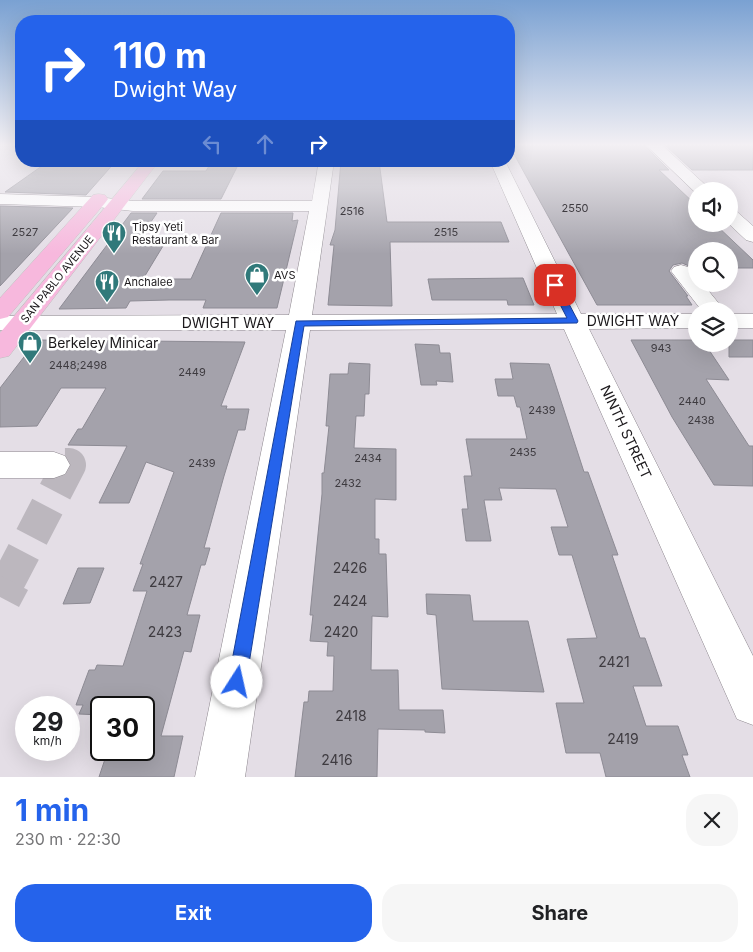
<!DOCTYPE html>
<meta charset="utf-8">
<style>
:root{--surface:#fff;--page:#f6f6f6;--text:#202124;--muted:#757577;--accent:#2563eb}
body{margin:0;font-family:Inter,sans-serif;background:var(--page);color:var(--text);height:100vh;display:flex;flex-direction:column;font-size:19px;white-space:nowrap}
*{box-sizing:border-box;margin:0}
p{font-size:16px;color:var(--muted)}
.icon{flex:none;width:28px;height:28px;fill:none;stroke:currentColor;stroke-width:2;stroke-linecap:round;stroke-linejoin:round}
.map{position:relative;height:777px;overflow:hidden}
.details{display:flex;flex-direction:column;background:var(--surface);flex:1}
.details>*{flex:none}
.hud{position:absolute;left:15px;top:15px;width:500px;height:152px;border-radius:20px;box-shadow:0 5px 20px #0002;background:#2563eb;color:#fff;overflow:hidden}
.tools{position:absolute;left:688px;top:182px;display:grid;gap:10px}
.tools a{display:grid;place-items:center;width:50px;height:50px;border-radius:50%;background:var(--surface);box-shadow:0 5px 20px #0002;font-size:25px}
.speed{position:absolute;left:15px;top:696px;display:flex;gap:10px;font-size:25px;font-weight:700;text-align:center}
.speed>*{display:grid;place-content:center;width:65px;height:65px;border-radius:50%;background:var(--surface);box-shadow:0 5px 20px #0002;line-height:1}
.speed small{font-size:12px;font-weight:400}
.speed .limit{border:2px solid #111;border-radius:8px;background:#fff;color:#111}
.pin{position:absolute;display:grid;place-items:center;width:42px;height:42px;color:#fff;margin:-21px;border-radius:10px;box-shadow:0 2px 8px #0006}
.me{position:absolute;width:55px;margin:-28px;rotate:10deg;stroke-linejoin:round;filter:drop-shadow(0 0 4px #0008)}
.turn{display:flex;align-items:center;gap:18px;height:105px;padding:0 15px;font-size:22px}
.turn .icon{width:65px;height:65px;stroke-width:2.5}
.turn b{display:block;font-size:35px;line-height:42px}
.lanes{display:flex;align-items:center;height:48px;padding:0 15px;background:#0003;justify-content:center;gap:25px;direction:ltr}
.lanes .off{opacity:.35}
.round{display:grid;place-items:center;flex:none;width:52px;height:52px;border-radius:20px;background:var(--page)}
.head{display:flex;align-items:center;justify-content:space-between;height:85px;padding:0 15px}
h1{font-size:30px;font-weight:700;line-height:38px;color:var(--accent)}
.button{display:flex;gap:10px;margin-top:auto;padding:10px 15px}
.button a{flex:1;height:58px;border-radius:20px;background:var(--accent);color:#fff;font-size:20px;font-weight:700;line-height:58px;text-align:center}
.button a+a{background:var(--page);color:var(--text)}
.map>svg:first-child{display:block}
.building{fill:#a4a2ab;stroke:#8d8b94}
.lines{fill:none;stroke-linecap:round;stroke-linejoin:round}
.minor-tunnel-far1{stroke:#bcb7be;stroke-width:34;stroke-dasharray:34 17;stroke-linecap:butt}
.minor-tunnel{stroke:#bcb7be;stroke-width:43;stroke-dasharray:43 22;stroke-linecap:butt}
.minor-casing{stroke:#8c868d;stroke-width:1}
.major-casing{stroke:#bfbfbf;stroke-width:1}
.minor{fill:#fff;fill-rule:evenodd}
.major{fill:#f7b8dd;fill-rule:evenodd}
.route{fill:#2563eb;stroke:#184099}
.labels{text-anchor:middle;stroke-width:5;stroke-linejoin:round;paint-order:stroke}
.number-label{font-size:11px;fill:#3e3b40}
.far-poi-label{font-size:11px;fill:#1c191c;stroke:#fff;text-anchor:start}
.far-street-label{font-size:11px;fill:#1c191c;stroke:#fff}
.street-label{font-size:14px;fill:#1c191c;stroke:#fff}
.poi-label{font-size:14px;fill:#1c191c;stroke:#fff;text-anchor:start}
.near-number-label{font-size:14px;fill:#3e3b40}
</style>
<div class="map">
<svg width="753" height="777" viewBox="0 0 753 777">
<rect width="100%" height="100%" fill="#e4dee6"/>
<path class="building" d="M509,145H644L669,170H659L696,205V224H715L753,260V268H729V251H696V273L689,266L682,263L673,265L669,271L688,296H686L692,305H597Z
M665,145H753V170H692Z
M49,161H116L86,195L5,192Z
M212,161H240L221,199H142L163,171H206Z
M341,161H379L387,222H501L509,242H390L392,306L328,305L334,245H330L335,230Z
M0,206L73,208L0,286Z
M131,213H157L135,245L163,246L143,279H191L221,213H293L292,221L298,220L277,308H203L206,300H169L130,301L126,308L59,309Z
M523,278L534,305H508L507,300H432L428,279Z
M37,340L245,342L221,406H227L226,409H249L245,430H238L224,476L204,548H210L205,565H201L187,615H200L191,652L184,651L161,736H183L174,777H99L108,750H144V708H101V715L79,714L83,705H76L89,670H95L97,665L123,666L147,591H133L143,564H140L174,472L146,462L129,503H99L127,446L68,445L78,429H82L106,388H61L37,426L0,427V388Z
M631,340H695L696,344H705L729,380L706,379L749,446H753V486L714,485L672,417Z
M729,340H753V357H729Z
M415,344L439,345L440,353H450L453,382L436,381L437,385H421Z
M349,363L370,364L369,394H365L364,416H356L354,448L396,449V500L375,499V539H379V554H386L388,617L372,616L371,670H398L399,710H443L445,733L425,732V730L378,729L377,777H295L304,702H308L309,691H333L334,656H327L328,642L310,641L313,615H310L322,494V473H324L329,426H326L330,374H348Z
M510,363L549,364L584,472H588L618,555H612L640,638H645L662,686H633L646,726H678L688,755H682L690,777H606L600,753H566L556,703H584L567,639L597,638L572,555H559L551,527H568L556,489L499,488L502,500H484L491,541H466L462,509H468L464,476H472L466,439H527L520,407H517L514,396H498L495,379H513Z
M78,568H104L90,603L63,604Z
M426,594L470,595L473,621H528L544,692L442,689L436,615L427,614Z"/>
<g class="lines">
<path class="minor-tunnel-far1" d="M8,582L69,465H54"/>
<path class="minor-tunnel" d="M0,597L9,580"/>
<defs>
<path id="minor" d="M646,145H662L712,191L696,193Z
M319,161H334L312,315L557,314L490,161H505L581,314H696V328L589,329L753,656V725L737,719L564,329L310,330L245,777H195L286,330H0V316L289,315L309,211H133L97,207L0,204V194L97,197L133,201H312Z
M729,209L735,210L753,226V242L746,240L729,224Z
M681,265L688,267L696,276V284H703L725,311H702L671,271L674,267Z
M729,314H753V328H729Z
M0,452H54L65,456L70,465L65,474L54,478H0Z"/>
<path id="major" d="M144,161H159L9,356L0,358V333Z
M99,194L105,195L108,199L105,203L8,317L0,319V298L93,195Z"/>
</defs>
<use href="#minor" class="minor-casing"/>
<use href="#major" class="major-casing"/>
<use href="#minor" class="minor"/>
<use href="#major" class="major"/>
</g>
<linearGradient id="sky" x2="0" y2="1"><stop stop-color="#7aa1d2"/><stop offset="0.57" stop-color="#f3f0f4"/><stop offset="1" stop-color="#f3f0f4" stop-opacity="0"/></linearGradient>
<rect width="753" height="254" fill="url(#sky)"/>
<path class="route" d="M555,282L559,285L578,321L577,323L304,326L246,682L243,688L237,691L230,688L228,682L296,321L567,318L550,285Z"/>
<defs>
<symbol id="restaurant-pin" viewBox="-11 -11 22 30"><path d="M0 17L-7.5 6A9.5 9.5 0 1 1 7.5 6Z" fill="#30797a" stroke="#fff"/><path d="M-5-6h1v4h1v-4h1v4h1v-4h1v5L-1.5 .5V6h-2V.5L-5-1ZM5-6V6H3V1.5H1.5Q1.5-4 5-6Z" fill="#fff"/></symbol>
<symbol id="shop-pin" viewBox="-11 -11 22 30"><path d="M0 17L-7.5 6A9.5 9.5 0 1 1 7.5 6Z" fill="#30797a" stroke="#fff"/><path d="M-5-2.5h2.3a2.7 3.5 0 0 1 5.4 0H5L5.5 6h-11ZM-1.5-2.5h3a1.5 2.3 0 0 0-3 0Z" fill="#fff"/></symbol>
</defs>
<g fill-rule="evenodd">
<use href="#restaurant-pin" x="100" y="219" width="28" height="38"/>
<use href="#shop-pin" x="243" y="261" width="28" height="38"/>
<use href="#restaurant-pin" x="93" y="268" width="28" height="38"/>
<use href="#shop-pin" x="16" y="329" width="28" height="38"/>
</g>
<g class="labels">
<g class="number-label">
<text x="575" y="212">2550</text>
<text x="352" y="215">2516</text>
<text x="25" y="236">2527</text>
<text x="446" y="236">2515</text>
<text x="661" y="352">943</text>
<text x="78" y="369">2448;2498</text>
<text x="192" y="376">2449</text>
<text x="692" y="405">2440</text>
<text x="542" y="414">2439</text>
<text x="701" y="424">2438</text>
<text x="523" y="456">2435</text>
<text x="368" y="462">2434</text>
<text x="202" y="467">2439</text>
<text x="348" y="487">2432</text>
</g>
<g class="far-poi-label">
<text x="132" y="231">Tipsy Yeti<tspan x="132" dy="13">Restaurant &amp; Bar</tspan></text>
<text x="274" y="279">AVS</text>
<text x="124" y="286">Anchalee</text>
</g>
<g class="far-street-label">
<text transform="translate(57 279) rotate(-51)" y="4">SAN PABLO AVENUE</text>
</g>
<g class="street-label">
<text x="633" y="326">DWIGHT WAY</text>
<text x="228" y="328">DWIGHT WAY</text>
<text transform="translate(626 432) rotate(65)" y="5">NINTH STREET</text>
</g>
<g class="poi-label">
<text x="48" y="348">Berkeley Minicar</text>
</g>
<g class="near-number-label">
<text x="350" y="573">2426</text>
<text x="166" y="587">2427</text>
<text x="350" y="606">2424</text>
<text x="165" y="637">2423</text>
<text x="341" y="637">2420</text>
<text x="614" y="667">2421</text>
<text x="351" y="721">2418</text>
<text x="623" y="744">2419</text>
<text x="337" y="765">2416</text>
</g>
</g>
</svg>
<div class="tools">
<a><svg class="icon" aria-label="sound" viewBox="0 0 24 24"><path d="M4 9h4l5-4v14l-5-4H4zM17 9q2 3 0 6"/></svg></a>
<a><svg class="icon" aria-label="search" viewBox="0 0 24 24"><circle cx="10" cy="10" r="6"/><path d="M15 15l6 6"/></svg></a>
<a><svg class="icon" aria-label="layers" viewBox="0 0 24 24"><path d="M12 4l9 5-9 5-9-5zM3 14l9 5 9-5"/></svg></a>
</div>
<div class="speed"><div>29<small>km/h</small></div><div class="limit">30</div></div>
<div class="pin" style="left:555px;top:285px;background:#d93025"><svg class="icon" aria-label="arrive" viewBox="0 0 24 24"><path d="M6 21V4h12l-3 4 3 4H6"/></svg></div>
<svg class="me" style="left:237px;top:682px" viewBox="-20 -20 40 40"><circle r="19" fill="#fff"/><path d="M0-13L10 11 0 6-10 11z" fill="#2563eb"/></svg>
<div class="hud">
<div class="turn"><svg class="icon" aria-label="right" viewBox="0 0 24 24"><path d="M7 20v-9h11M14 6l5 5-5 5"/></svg><div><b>110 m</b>Dwight Way</div></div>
<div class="lanes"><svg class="icon off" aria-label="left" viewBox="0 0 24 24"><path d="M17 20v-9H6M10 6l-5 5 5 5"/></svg><svg class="icon off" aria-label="ahead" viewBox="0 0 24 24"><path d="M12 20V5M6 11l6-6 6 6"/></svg><svg class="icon" aria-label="right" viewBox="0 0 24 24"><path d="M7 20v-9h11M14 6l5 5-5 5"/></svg></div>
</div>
</div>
<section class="details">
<div class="head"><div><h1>1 min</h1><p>230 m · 22:30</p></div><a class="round"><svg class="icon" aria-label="close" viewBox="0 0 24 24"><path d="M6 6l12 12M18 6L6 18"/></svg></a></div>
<div class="button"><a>Exit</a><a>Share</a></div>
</section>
